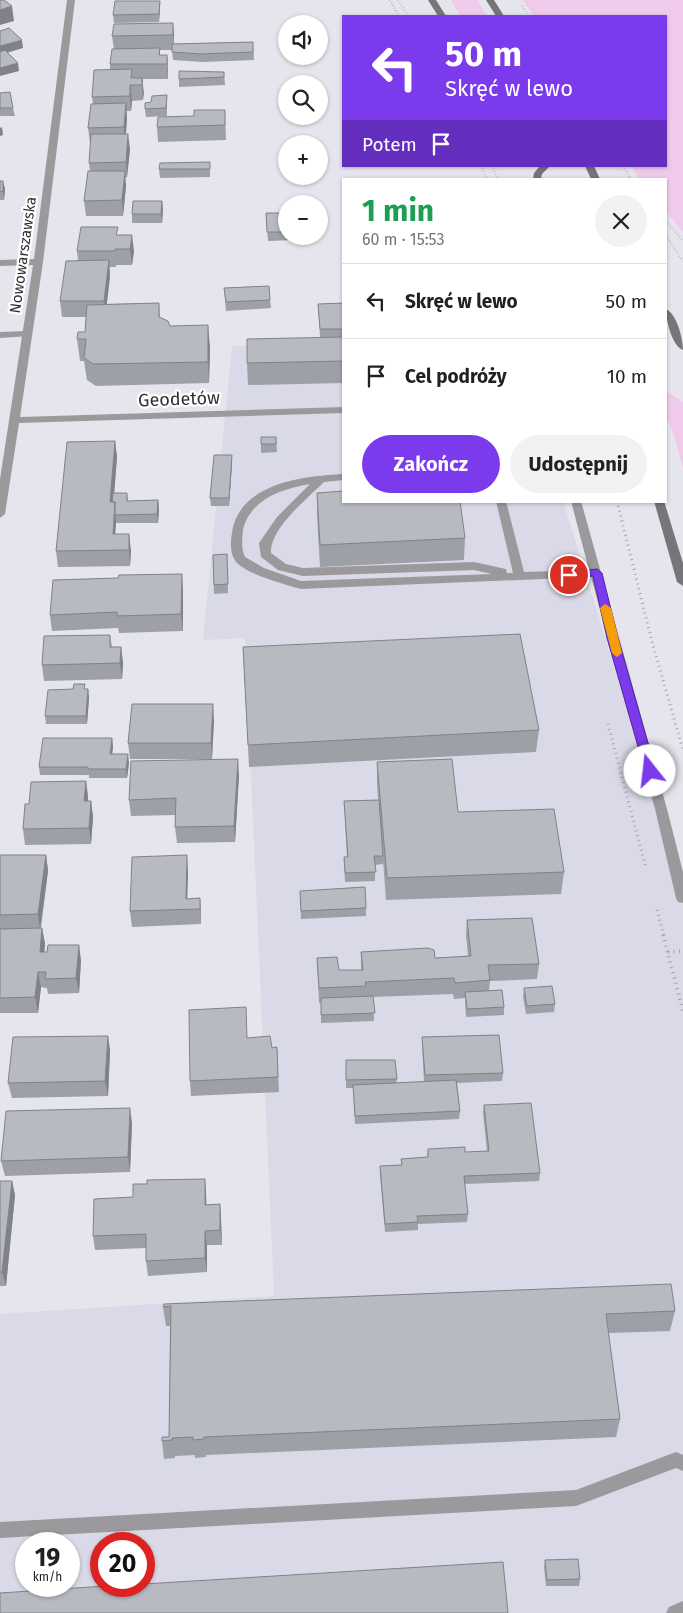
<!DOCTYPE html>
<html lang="pl">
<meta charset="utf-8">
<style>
:root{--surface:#fff;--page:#f2f2f2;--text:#202124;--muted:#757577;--line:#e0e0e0;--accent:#7c3aed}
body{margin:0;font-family:"Fira Sans",sans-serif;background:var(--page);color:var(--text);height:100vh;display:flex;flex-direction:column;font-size:19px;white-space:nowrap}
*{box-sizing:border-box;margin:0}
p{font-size:16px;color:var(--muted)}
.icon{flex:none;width:28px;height:28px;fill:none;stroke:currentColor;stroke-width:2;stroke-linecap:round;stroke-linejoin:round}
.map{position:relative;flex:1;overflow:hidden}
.panel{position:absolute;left:342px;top:178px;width:325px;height:325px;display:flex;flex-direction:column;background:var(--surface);border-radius:0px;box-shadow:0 1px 4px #0004}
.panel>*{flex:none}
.guide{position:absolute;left:342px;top:15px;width:325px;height:152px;border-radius:0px;box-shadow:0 1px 4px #0004;background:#7c3aed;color:#fff;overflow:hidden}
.tools{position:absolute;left:278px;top:15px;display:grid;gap:10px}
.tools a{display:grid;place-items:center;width:50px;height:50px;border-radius:50%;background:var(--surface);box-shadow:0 1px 4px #0004;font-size:25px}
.speed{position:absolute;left:15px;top:1532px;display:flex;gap:10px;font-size:25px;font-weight:700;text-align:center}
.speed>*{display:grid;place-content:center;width:65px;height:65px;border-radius:50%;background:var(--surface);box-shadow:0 1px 4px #0004;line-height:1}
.speed small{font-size:12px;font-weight:400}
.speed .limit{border:8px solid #d22;background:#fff;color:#111}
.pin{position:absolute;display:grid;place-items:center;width:42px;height:42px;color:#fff;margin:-21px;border:2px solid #fff;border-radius:50%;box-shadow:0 1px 5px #0007}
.me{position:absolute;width:55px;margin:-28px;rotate:344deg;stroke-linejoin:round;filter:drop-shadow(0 0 4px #0008)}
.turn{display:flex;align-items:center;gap:18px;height:105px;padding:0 20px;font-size:22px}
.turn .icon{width:65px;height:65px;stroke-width:2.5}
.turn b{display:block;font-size:35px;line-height:42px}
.then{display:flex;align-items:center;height:48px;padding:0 20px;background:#0003;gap:10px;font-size:19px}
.round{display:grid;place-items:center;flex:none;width:52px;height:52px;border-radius:26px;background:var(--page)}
.summary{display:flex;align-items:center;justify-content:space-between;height:85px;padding:0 20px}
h1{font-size:30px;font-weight:700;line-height:38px;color:#1e9e55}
.cta{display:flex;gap:10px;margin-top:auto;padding:10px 20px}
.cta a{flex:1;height:58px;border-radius:30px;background:var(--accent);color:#fff;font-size:20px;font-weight:700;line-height:58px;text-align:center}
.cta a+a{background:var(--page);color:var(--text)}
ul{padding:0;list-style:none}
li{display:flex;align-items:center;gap:15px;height:75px;padding:0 20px;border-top:1px solid var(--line)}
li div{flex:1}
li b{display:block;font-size:19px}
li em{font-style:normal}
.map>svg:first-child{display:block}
.built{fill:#dad9e7;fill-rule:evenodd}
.green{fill:#f0caeb}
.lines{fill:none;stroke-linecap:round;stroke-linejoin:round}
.path-far2{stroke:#a5a4ab;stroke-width:2.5;stroke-dasharray:0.5 2.5;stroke-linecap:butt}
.path-far1{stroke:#a5a4ab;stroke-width:3;stroke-dasharray:1 4;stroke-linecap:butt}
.path{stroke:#a5a4ab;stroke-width:4;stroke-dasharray:1 4.5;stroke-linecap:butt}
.service{fill:#9b999c;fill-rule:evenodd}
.minor{fill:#9b999c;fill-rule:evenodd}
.secondary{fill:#777579;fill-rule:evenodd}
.wall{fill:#9da0a6}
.shaded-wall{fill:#808287}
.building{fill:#b7bac1;stroke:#808287}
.route{fill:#7c3aed;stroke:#51269a}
.slow{fill:#f59e0b}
.labels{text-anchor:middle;stroke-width:4.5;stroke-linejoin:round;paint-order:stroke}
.far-street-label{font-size:15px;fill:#302f32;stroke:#fff}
.street-label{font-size:18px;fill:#302f32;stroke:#fff}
</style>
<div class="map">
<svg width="683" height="1613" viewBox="0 0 683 1613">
<rect width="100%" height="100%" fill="#e6e5ed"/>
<path class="built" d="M344,344V501H563L683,891V1613H0V1314L274,1296L245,638L203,640L232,346ZM26,1544H69V1586H26ZM101,1544H144V1586H101Z"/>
<path class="green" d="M451,0H477L487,16H460Z
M523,0H683V232L666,212V179H639L632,166H666V16H534Z
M666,391L683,402V468L674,435L666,417Z"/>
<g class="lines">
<path class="path-far2" d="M390,0L399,16
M398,0L408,16
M522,6L529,16
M481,166L487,179
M492,166L498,179
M623,166L631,179
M666,221L683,241
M666,236L683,261"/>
<path class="path-far1" d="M617,501L651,638L683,750
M608,724L646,868
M657,910L664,936"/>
<path class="path" d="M663,935L683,1011
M668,952L683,951"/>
<path class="service" d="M27,331L32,334L30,336L0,338V332Z
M344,474V480L324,482C307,499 270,528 271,553L286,564L303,568L474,562L506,569L507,573H513L496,501H506L524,572L589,570L571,501H581L667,809L683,872V903L678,902L676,898L655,809L591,577L301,589C284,584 249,575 237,563C230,555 230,543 232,533C239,483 303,476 344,474ZM310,484L277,517L259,543L261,557L278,570L303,576L474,570L492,574L301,581L264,568L245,557C241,549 242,539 243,530C250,499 282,489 310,484Z
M676,1452L683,1455V1471L676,1468L576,1506L0,1538V1522L576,1490Z
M683,1601V1613H666L669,1607Z"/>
<path class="minor" d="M67,0H75L43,262L20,417L344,407V413L19,423L5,514L0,518V479L33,265L0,266V260L34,259Z"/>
<path class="secondary" d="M428,0H436L446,16H438Z
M486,0H494L504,16H496Z
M540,166H550L542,174L541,179H533L534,173Z
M585,166H594L600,179H591Z
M666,309C677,314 683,339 683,350C672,346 666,320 666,309Z
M654,501H664L683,563V586L677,582Z"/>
</g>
<path class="wall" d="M160,1V8L159,22L114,23L113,15Z
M173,23L174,44L253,42L254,60L202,62L173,60L172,50H160V55H167L168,70V79H143V100L132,101L131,111H126L127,118L126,134L130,149L127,177L125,178L126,186L123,216H86L84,201L90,171L89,163L91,143H90L88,128L93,104L92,97L110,69V64L114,49L112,36Z
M224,72L225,85L179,87V79Z
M0,91V93L13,108L15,116H0Z
M167,95V116L146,117L145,109L151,102Z
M225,110L226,140L158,142L157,127L194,116Z
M210,162V177L160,178L159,169Z
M0,181L5,189L4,200H0Z
M162,201L163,209L162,223H132V214Z
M266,213H286V236H294V240L268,241Z
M118,235L134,251L132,265H116V267H109L110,276L107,304L159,303L160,318L170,326L210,347L209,383L96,386L87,380L84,361H80L77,339L85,332L86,317H62L60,301L78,260L77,251Z
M224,288L270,300L271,308L226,311Z
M344,303V383L248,385L247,363L320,337L318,304Z
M261,437H276L277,452L261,453Z
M115,441L117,457L114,493H127L128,501L158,500L159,509L158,523H116L115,534L131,550L130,566L58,567L56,551Z
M232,455V463L229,506H211L210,498Z
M317,493L465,538L464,560L320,567L317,515Z
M227,554L228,593L214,594L213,555Z
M183,590V631L119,633L118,628L52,631L50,615Z
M110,635L112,647H121L123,663L122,679L44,681L42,665Z
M243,647L539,730L536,752L249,767Z
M88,689L89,698L87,724H46L45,716Z
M214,720L212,759H130L128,743Z
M112,738L113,747L112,754L129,763L127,778H89V775H40L39,767Z
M377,762L458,812L564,872L561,894L386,900L383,860V864L375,865V881L345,882L344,857H347L344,801L378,800L377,783Z
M239,775L235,842L177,843L175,827V815L131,816L129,800Z
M86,781L88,797V801H91L93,817L91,844L25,845L23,829L29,804Z
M0,855H46L48,871L41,928H42L45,944L44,952L81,960L79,993L48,994L47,988L41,987L38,1013H0Z
M188,871L187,899L200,898L201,924L132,927L130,911Z
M300,891L366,908V916L301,919Z
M467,920L539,964L537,979L490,981L489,991L504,1007V1015L466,1017L465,998L454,999L453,994L373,997L374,1021L321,1023V1003H319L317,958L339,970H361V952L435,958L468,956L466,935Z
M524,988L555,1004L554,1012L526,1014L523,997Z
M108,1036L110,1051L108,1096L12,1098L8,1083Z
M422,1037L503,1073L502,1081L457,1083L460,1111L459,1119L355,1124L353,1088H346V1060L397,1079L396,1083L424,1082L422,1045Z
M247,1038L272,1048L277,1047L279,1092L191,1096L190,1081Z
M484,1105L540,1173L539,1181L464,1184L468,1214L467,1222L418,1224V1230L385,1232L380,1174V1166L401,1165V1159L427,1157L428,1149L465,1152L487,1151L483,1113Z
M132,1123L130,1172L5,1176L1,1161Z
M205,1179L206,1205L220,1204L222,1245H207V1272L148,1276L146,1261V1248L95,1250L93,1236L147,1184Z
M0,1181H12L15,1195L6,1286H0Z
M164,1304L675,1311L670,1331L608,1333L620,1419L616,1437L206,1455V1457L195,1458V1455L175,1456V1458L164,1459L162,1441L169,1437L170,1326H166L163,1307Z
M545,1560L580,1579L579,1586H546L544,1567Z"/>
<path class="shaded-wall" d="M160,1V8L159,22V14Z
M12,6L14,21L0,25V10Z
M173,23L174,37V50L173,35Z
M22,40L23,48L0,55V46Z
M167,55L168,70V79L167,64Z
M18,63L19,71L0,76V68Z
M142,78L144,93L143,100L142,85Z
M130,85L132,101L131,111L130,96Z
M126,103L127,118L125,143L124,127Z
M2,127L3,135L0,136V128Z
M128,134L130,149L127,177L126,162Z
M125,171L126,186L123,216L122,200Z
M3,181L5,189L4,200L3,191Z
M162,201L163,209L162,223L161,214Z
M132,235L134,251L132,265L130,249Z
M109,260L110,276L105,317L104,301Z
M208,325L210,347L209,383L208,362Z
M115,441L117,457L113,509L110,502Z
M232,455V463L229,506V498Z
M158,500L159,509L158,523L157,514Z
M115,502L116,523L114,550L113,534Z
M129,534L131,550L130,566L129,550Z
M182,574L183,590V631L181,614Z
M121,647L123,663L122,679L120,663Z
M88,689L89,698L87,724L86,716Z
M213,704L214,720L212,759L211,743Z
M112,738L113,747L111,763L110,754Z
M128,754L129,763L127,778L126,769Z
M238,759L239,775L235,842L234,826Z
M86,781L88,797L87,817L84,801Z
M91,801L93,817L91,844L89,828Z
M46,855L48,871L40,929L38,914Z
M187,855L188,871L187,909L186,899Z
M200,898L201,914V924L200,909Z
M42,928L45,944L43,968L40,952Z
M79,945L81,960L79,993L76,978Z
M38,972L41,987L38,1013L35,997Z
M108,1036L110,1051L108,1096L105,1081Z
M130,1108L132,1123L130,1172L128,1157Z
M205,1179L206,1193L207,1220L205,1205Z
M12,1181L15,1195L6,1286L2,1272Z
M220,1204L221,1219L222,1245L220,1230Z
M205,1231L207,1245V1272L205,1258Z"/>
<path class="building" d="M0,0H4L12,6L0,10Z
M115,1H160L159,14L113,15Z
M173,23V35L112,36L114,24Z
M9,28L22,40L0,46V31Z
M253,42V52L201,54L172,52V44Z
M160,48L159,55H167V64H110L112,49Z
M5,50L18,63L0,68V52Z
M132,69L131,78H142V85H130V96L92,97L94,70Z
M179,71L224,72V77L179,79Z
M10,92L13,108H0V93Z
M167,95L166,108L145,109V103L151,102L152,96Z
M126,103L124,127L88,128L91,104Z
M194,110H225V125L157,127L158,117L194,116Z
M91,134H128L126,162L89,163Z
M210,162V169H159L160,163Z
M88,171H125L122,200L84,201Z
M0,181H3V191L0,192Z
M133,201H162L161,214H132Z
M266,213H286V232H267Z
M81,227H118L116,235H132L130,249H115V251H77Z
M109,260L104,301H60L66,261Z
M269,286L270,300L226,302L224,288Z
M159,303V317L168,321L170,326L208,325V362L93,364L84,358L86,339H77L78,332H85L87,305Z
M344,303V329H320L318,304Z
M344,337V361L247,363V339Z
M261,437H276V444H261Z
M115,441L110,502H115L113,534H129V550L56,551L67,442Z
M214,455H232L229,498H210Z
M344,491V501H460L465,538L320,545L317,493Z
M113,493H127V501L158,500L157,514L115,515V502H112Z
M227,554L228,584L214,585L213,555Z
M182,574L181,614L117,616V612L50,615L53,580L118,578L119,575Z
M520,634L539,730L248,745L243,647Z
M110,635V647H121L120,663L42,665L44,636Z
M74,684H85L84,689H88L86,716H45L48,690L73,689Z
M132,704H213L211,743H128Z
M43,738H112L110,754H128L126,769H88V767H39Z
M238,759L234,826L175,827L176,798L129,800L131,761Z
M452,759L458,812L554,809L564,872L387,878L377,762Z
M86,781L84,801H91L89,828L23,829L25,804H29L31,782Z
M379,800L383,856H374L376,872L345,873L344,857H348L344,801Z
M0,855H46L38,914L0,915Z
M187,855L186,899L200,898V909L130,911L132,857Z
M365,887L366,908L301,911L300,891Z
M532,918L539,964L488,965L490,980L455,983L454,978L365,982L366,986L319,988L317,958L337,957L339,970H363L361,952L428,948L434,950L435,958L471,956L467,920Z
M42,928L40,952H47L48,945H79L76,978L45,979L46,972H38L35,997L0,998V929Z
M552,986L555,1004L527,1006L524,988Z
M502,990L504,1007L467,1009L465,992Z
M373,996L375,1013L321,1015V998Z
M246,1007L247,1038L270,1036L272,1048L277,1047L278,1077L190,1081L189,1010Z
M499,1035L503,1073L425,1075L422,1037Z
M108,1036L105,1081L8,1083L13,1037Z
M346,1060H395L397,1079L346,1080Z
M456,1080L460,1111L355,1116L353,1085Z
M531,1103L540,1173L464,1176L468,1214L417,1216L418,1222L385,1224L380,1166L402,1165L401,1159L428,1157V1149L465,1147V1152L489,1151L484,1105Z
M130,1108L128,1157L1,1161L6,1111Z
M205,1179V1205L220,1204V1230L205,1231V1258L146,1261V1234L93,1236L94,1199L133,1197V1184H147V1180Z
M0,1181H12L2,1272H0Z
M671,1284L675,1311L606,1314L620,1419L204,1437V1439L193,1440V1437L172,1438V1440L162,1441V1437H169L171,1306L163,1307L164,1304Z
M578,1559L580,1579L547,1580L545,1560Z
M503,1562L508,1613H0V1593L106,1586H144V1584Z"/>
<path class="route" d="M597,569L602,573L618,638L656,771L650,775L645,771L607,638L593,576L569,578L564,575L569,572Z"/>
<path class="slow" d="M605,604L611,608L622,653L617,657L612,653L600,608Z"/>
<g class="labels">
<g class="far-street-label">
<text transform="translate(23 255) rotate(-82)" y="5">Nowowarszawska</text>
</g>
<g class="street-label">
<text transform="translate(179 399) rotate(-2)" y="6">Geodetów</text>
</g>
</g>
</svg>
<div class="tools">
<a><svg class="icon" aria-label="sound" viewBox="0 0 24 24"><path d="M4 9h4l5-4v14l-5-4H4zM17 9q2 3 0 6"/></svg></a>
<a><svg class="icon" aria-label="search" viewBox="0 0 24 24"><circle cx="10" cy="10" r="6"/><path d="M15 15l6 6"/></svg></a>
<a>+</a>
<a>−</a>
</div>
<div class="speed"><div>19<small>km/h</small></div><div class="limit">20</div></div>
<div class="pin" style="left:569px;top:575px;background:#d93025"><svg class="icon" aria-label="arrive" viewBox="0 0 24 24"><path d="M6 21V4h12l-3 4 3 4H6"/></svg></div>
<svg class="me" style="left:650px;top:771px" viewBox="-20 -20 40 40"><circle r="19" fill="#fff"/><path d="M0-13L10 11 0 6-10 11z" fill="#7c3aed"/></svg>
<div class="guide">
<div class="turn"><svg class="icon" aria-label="left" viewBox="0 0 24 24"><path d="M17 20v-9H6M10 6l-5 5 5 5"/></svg><div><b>50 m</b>Skręć w lewo</div></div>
<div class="then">Potem<svg class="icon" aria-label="arrive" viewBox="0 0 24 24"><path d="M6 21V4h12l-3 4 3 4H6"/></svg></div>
</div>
<section class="panel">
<div class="summary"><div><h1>1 min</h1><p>60 m · 15:53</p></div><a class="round"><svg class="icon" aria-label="close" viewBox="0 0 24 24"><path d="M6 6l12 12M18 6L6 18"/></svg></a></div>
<ul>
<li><svg class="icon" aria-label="left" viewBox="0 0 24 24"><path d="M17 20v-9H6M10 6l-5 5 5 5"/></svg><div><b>Skręć w lewo</b></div><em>50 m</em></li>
<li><svg class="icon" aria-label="arrive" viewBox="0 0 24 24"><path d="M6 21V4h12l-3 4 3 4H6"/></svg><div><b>Cel podróży</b></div><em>10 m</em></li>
</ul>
<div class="cta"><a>Zakończ</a><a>Udostępnij</a></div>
</section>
</div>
